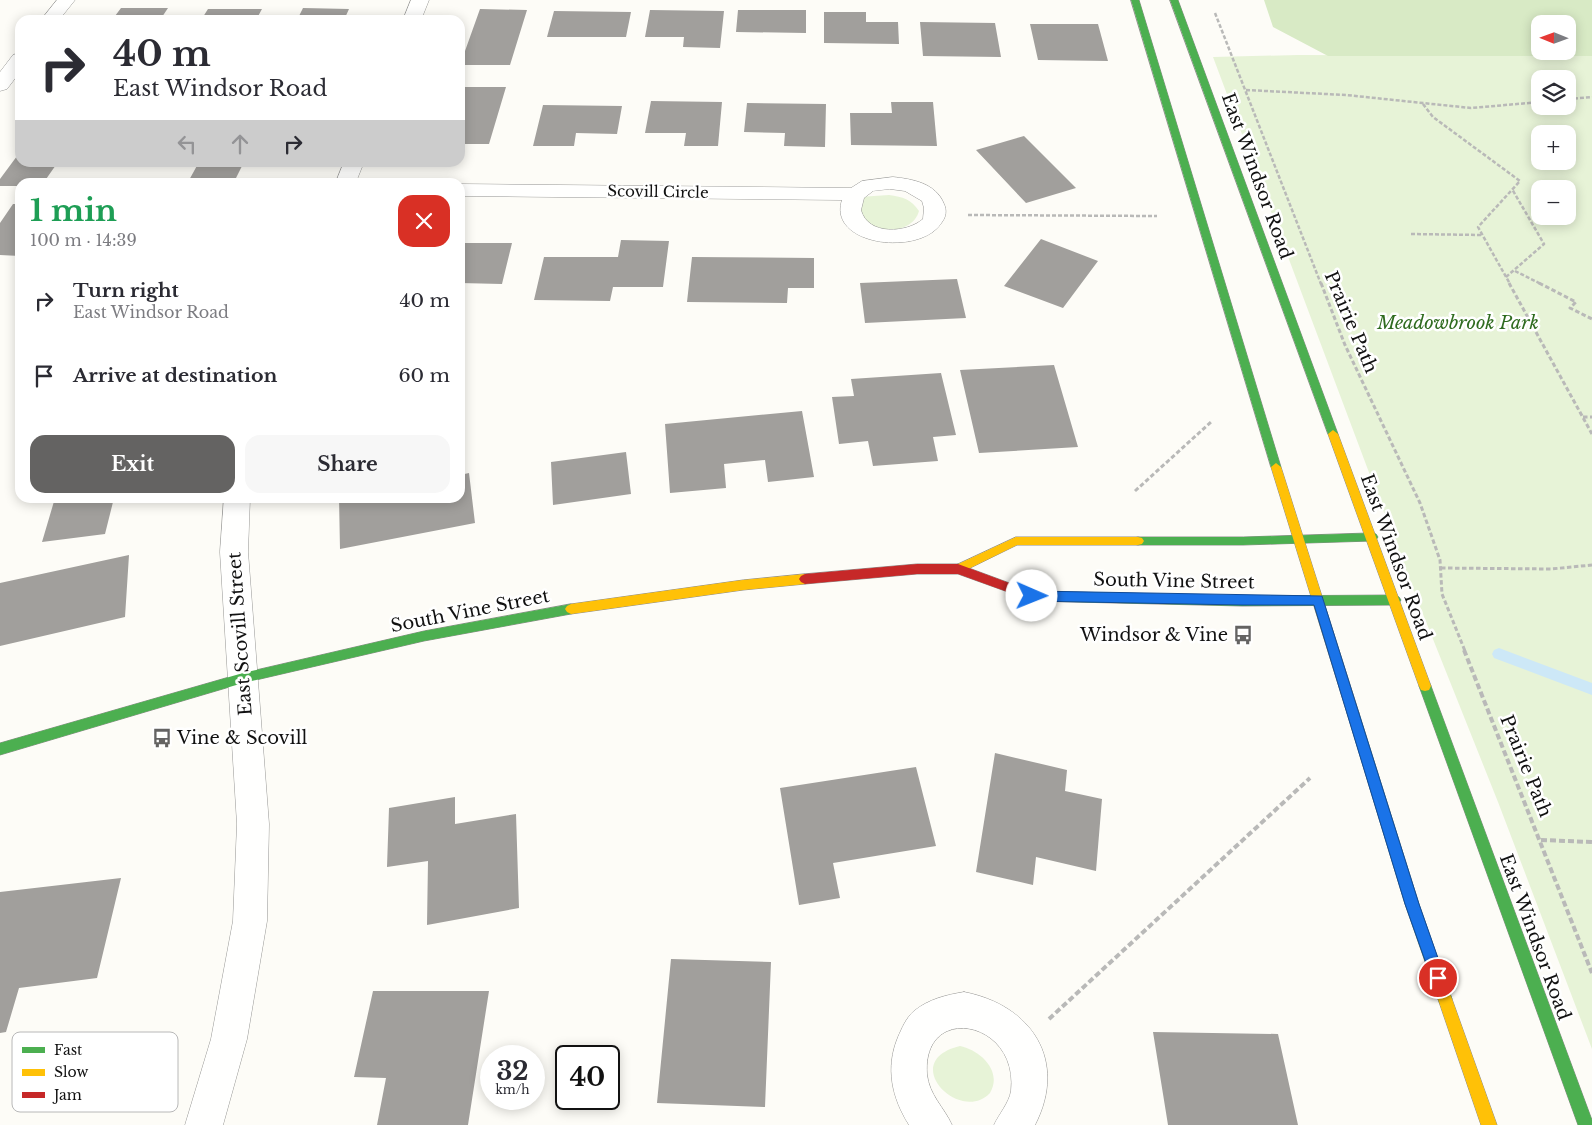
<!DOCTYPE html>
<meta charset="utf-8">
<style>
:root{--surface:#fff;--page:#f7f7f7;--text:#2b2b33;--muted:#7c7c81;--accent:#646362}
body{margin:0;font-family:"Libre Baskerville",serif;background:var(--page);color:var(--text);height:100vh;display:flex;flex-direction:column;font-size:19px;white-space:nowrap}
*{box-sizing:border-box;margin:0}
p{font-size:16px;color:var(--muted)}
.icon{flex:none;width:28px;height:28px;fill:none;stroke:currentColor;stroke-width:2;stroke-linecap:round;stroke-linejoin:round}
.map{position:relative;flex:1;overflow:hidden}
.sheet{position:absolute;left:15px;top:178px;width:450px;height:325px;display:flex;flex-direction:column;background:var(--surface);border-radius:15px;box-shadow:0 2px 12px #0003}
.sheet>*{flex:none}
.guide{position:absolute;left:15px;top:15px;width:450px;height:152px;border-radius:15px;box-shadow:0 2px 12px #0003;background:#fff;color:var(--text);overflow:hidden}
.needle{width:32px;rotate:271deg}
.controls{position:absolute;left:1531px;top:15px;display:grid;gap:10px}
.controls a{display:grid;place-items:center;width:45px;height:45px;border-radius:10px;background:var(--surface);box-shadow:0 2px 12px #0003;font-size:25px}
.speed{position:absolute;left:480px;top:1045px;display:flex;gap:10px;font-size:25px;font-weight:700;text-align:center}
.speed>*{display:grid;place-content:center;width:65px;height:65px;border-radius:50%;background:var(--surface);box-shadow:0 2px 12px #0003;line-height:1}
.speed small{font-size:12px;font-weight:400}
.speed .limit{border:2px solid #111;border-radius:8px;background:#fff;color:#111}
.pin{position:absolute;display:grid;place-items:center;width:42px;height:42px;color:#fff;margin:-21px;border:2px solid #fff;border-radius:50%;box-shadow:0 1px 5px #0007}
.me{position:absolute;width:55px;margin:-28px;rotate:91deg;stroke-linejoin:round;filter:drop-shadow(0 0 4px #0008)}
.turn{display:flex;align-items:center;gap:18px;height:105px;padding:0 15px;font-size:22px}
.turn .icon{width:65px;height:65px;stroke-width:2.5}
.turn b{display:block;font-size:35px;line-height:42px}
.lanes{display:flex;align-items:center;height:48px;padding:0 15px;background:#0003;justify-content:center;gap:25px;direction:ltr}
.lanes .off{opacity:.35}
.round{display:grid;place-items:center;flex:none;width:52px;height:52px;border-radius:15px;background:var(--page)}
.summary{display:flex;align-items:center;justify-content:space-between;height:85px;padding:0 15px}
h1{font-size:30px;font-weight:700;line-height:38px;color:#1e9e55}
.button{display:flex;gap:10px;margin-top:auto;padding:10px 15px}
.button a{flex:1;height:58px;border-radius:15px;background:var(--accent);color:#fff;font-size:20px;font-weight:700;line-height:58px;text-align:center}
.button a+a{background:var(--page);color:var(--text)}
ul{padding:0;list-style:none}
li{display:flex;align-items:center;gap:15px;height:75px;padding:0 15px}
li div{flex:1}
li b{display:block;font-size:19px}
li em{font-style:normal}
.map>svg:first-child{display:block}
.green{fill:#e7f3d7;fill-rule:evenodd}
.forest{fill:#d8eac5;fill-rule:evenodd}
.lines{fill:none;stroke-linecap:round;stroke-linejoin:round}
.stream{fill:#cde8f7;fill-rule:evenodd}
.building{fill:#a19f9c}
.street-casing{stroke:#979795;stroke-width:1}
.fast-casing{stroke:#8e8d8b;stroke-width:1}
.slow-casing{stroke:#8e8d8b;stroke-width:1}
.jam-casing{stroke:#8e8d8b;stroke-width:1}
.path-far2{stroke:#b9b9b8;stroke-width:2.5;stroke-dasharray:4 2;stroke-linecap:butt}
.path-far1{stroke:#b9b9b8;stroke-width:3;stroke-dasharray:4.5 2.5;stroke-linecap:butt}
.path{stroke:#b9b9b8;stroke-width:4;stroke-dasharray:6 3;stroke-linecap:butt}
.street{fill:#fffffe;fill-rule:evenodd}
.fast{fill:#4caf50;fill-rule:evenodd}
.slow{fill:#ffc107;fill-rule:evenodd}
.jam{fill:#c62828;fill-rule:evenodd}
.route{fill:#1a73e8;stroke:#114b97}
.labels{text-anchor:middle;stroke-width:5;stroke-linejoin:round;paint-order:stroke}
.far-street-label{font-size:15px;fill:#111;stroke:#fff}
.street-label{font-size:18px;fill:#111;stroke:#fff}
.park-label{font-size:18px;font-style:italic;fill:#2f6b1f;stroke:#fff}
.poi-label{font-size:18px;fill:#111;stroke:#fff;text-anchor:end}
.key{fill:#fff;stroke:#b8b8b8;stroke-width:1}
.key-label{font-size:14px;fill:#111}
</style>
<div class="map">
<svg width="1592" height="1125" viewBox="0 0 1592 1125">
<rect width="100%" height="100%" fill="#fdfcf7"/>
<path class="green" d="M1298,55L1592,56V1049L1498,802L1409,579L1213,57ZM1540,79H1568V106H1540ZM1540,134H1568V161H1540ZM1540,189H1568V216H1540Z
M889,195C903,197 911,199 919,211C913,235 870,236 861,217C858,211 859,203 859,197Z
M960,1046C980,1050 1003,1071 990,1093C960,1125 897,1061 960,1046Z"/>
<path class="forest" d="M1264,0H1592V56H1328L1273,27ZM1540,24H1568V51H1540Z"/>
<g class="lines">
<path class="stream" d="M1499,648L1592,683V695L1494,658L1492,654L1494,650Z"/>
</g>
<path class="building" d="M121,8H168L160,20H112Z
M303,8L349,9L344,20H297Z
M208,9H262L256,20H201Z
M480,9L527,10L510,65H460Z
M650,10L724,11L720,48L683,47L684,37H645Z
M738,10H806V33L736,32Z
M554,11L631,12L626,37H547Z
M824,12H866V22H898L899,44L824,43Z
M920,22L995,23L1001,57L923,56Z
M1030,24H1098L1108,61L1038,60Z
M460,87H506L489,144H460Z
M651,101L722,102L718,146H684L686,133H645Z
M891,102H933L937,146L851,145L850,113H892Z
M747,103L826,104L825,147L784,146L785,133L744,132Z
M543,105L622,106L617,134L576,133L574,146H533Z
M1024,136L1076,188L1026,203L976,150Z
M20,152V162H58L44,182H20V186H0V179Z
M199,162H244L234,182H188Z
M13,204H20V256L0,255V223Z
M1041,239L1098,261L1063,308L1004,286Z
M621,240L669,241L663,287H613L610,301L534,300L544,257H618Z
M460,243H512L502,284L460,283Z
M692,257L814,258V288H788L787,303L687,302Z
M957,279L966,318L865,323L860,283Z
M460,331H465L461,350H460Z
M1054,365L1078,447L979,453L960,370Z
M941,373L956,435L933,437L938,461L873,466L868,441L839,444L832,397L854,396L851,379Z
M802,411L814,477L768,482L765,460L724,464L726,488L670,493L665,424Z
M626,452L631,494L553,505L551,462Z
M469,473L475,523L340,549L339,498H460V475Z
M55,498H114L105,534L42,542Z
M129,555L125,617L0,646V583Z
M995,753L1067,770L1065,791L1102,799L1096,871L1036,857L1033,885L976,872Z
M916,767L936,846L833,863L840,898L799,905L780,788Z
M455,797V824L516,814L519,908L427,925L428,861L387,867L389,808Z
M121,878L97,978L19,988L6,1032L0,1033V892Z
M671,959L771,962L765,1107L657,1103Z
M373,991H489L468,1125H377L386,1078L354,1077Z
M1153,1032L1278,1034L1298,1125H1168Z"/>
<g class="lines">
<defs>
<path id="street" d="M57,0H75L59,20H41Z
M411,0H429L421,20H403Z
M20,53V72L7,89L0,91V72L13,55Z
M344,162H364L356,182H336Z
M893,177C912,179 936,183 944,204C947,210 946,217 942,222C922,257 827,246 842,200L460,196V184L851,188L862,181ZM890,189L905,191L922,201L924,208L923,219C907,233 868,236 861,210L864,198L873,191Z
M224,498H250L248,552L269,824L267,921L247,1039L223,1125H185L211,1039L233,921L237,824L220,552Z
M964,992C1032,1005 1068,1061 1035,1125H994C999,1114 1009,1103 1011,1091C1019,1020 922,1002 927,1074C929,1095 944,1107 952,1125H909C892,1098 885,1068 898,1037C902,1028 906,1018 914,1011C929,999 946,995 964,992Z"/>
<path id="fast" d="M1131,0H1139L1281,467L1276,471L1271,467Z
M1170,0H1178L1338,434L1337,437L1333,438L1328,434Z
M1372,533L1376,534L1378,537L1376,540L1372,541L1243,545H1138L1134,544L1132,541L1134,538L1138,537H1243Z
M1019,586L1032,591L1242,596L1395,595L1399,597L1401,600L1399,603L1395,605L1242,606L1032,601L1015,594L1013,591L1015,588Z
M571,604L575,606L577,609L575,612L571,614L424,641L243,683L0,755V743L243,673L424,631Z
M1425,681L1429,682L1431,686L1592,1120V1125H1578L1419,686L1421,682Z
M1353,708L1357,709L1359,713L1419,904L1452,999L1450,1004L1445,1006L1440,1004L1438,999L1405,904L1347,713L1349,709Z"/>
<path id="slow" d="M1333,430L1338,434L1431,686L1429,690L1425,691L1421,690L1419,686L1328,434Z
M1276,463L1281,467L1359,713L1357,717L1353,718L1349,717L1347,713L1271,467Z
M1016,537H1138L1142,538L1144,541L1142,544L1138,545H1017L962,572H954L952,569L954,566Z
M805,574L809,576L811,579L809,582L805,584L743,590L571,614L567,612L565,609L567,606L571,604L743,580Z
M1445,992L1450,994L1452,999L1497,1125H1481L1438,999L1440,994Z"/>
<path id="jam" d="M917,564H958L1023,588L1025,591L1023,594L1019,596L958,574H917L805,584L801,582L799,579L801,576L805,574Z"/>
</defs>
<use href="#street" class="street-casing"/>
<use href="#fast" class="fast-casing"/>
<use href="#slow" class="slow-casing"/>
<use href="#jam" class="jam-casing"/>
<path class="path-far2" d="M1215,13L1321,284
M1246,90L1346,95L1471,108L1540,102
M1568,99L1592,97
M1423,104L1433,117L1520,181L1478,227L1510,284
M968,215L1157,216
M1411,234L1482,235
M1515,271L1541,284
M1506,277L1544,244L1512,189"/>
<path class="path-far1" d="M1321,283L1345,345L1420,503L1440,560L1442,594L1465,651
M1509,283L1592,434
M1539,283L1576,302L1570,308L1592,319
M1583,417H1592
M1135,491L1211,422
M1441,568L1551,569L1592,565"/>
<path class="path" d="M1464,650L1592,973
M1541,840L1592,842
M1049,1019L1310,778"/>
<use href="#street" class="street"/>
<use href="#fast" class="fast"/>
<use href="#slow" class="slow"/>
<use href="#jam" class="jam"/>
</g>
<path class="route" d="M1032,591L1322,596L1419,904L1445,978L1443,983L1438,985L1433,983L1405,904L1314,605H1242L1032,601L1028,599L1026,596L1028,592Z"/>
<defs>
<symbol id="bus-bare" viewBox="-9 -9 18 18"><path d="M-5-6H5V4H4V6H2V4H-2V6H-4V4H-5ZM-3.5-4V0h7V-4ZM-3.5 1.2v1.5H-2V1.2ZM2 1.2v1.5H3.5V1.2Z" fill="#646362" stroke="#fff" stroke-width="2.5" paint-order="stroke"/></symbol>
</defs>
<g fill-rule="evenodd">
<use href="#bus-bare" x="1229" y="621" width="28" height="28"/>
<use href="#bus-bare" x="148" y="724" width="28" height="28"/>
</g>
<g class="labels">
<g class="far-street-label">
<text transform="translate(658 192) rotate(1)" y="5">Scovill Circle</text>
</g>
<g class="street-label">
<text transform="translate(1257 176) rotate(70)" y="6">East Windsor Road</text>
<text transform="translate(1351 322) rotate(67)" y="6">Prairie Path</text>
<text transform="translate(1396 557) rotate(70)" y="6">East Windsor Road</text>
<text transform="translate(1174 581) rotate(1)" y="6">South Vine Street</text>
<text transform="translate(470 611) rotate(-11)" y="6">South Vine Street</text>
<text transform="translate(240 634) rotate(-94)" y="6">East Scovill Street</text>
<text transform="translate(1526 766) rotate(68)" y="6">Prairie Path</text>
<text transform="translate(1535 937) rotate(70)" y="6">East Windsor Road</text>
</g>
<g class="park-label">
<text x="1458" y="329">Meadowbrook Park</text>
</g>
<g class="poi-label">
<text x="1228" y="641">Windsor &amp; Vine</text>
<text x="177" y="744" text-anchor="start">Vine &amp; Scovill</text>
</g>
</g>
<rect x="12" y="1032" width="166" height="80" rx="8" class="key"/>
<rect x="22" y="1047" width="23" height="6" fill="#4caf50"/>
<rect x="22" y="1069" width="23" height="7" fill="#ffc107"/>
<rect x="22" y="1092" width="23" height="6" fill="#c62828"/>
<g class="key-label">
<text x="54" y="1055">Fast</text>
<text x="54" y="1077">Slow</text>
<text x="54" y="1100">Jam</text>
</g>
</svg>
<div class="controls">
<a><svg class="needle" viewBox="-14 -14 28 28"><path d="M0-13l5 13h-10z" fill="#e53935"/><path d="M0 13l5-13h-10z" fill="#7c7c81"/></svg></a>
<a><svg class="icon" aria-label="layers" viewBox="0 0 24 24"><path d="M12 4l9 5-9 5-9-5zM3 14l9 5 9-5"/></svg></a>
<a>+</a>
<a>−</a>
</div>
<div class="speed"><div>32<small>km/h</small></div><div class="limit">40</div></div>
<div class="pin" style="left:1438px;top:978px;background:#d93025"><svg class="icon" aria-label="arrive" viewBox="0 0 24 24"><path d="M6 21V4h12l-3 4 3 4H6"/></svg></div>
<svg class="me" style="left:1032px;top:596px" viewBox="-20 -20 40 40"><circle r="19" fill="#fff"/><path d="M0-13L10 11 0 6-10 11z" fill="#1a73e8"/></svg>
<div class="guide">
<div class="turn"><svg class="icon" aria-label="right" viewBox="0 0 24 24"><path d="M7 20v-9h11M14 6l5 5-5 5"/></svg><div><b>40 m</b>East Windsor Road</div></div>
<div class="lanes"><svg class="icon off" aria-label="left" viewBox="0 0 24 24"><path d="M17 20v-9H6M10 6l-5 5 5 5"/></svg><svg class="icon off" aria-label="ahead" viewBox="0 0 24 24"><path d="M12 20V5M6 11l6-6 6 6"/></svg><svg class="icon" aria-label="right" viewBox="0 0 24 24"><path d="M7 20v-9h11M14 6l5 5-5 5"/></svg></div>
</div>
<section class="sheet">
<div class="summary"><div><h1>1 min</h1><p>100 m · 14:39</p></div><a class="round" style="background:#d93025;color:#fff"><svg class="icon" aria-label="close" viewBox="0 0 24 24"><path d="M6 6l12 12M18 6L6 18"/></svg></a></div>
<ul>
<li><svg class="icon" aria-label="right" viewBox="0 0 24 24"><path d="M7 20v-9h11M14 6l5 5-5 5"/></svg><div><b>Turn right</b><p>East Windsor Road</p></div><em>40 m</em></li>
<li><svg class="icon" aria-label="arrive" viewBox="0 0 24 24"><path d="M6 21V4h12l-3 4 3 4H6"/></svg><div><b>Arrive at destination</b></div><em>60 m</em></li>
</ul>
<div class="button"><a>Exit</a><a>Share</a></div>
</section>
</div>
